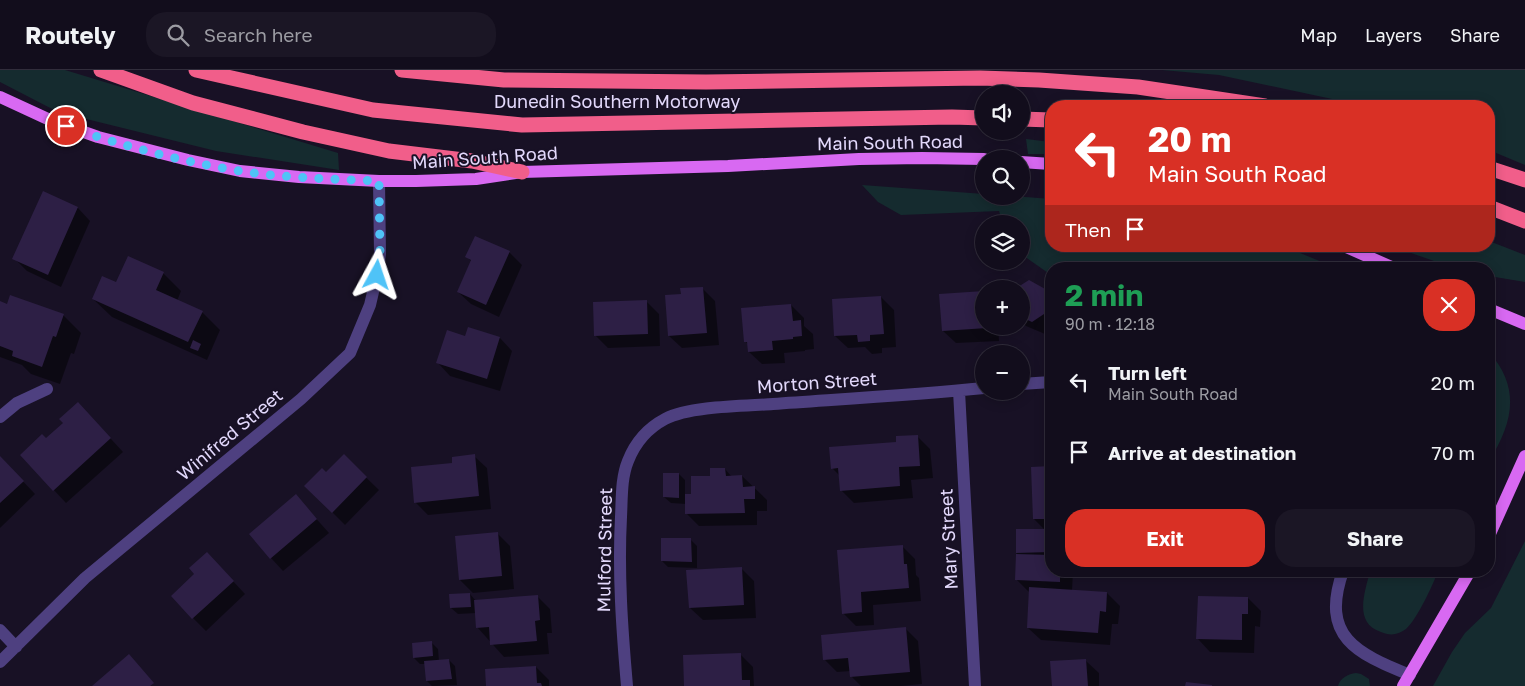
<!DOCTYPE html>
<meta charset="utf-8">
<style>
:root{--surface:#120d1c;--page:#1b1625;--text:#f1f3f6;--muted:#9c9ca3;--line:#312d3b;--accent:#d93025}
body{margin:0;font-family:"Golos Text",sans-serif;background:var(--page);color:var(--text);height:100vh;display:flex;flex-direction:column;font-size:19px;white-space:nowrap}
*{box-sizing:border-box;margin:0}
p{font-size:16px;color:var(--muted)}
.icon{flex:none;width:28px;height:28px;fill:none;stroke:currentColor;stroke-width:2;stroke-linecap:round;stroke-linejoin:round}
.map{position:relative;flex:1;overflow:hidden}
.sheet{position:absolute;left:1045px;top:192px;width:450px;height:315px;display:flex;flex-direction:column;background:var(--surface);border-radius:20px;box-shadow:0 2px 12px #0003,0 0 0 1px var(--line)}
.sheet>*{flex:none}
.guide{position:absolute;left:1045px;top:30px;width:450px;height:152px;border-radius:20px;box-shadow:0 2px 12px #0003,0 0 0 1px var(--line);background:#d93025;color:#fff;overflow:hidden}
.controls{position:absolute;left:975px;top:15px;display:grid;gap:10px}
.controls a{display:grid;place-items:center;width:55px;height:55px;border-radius:50%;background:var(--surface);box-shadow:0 2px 12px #0003,0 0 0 1px var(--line);font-size:25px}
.pin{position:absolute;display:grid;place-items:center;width:42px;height:42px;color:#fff;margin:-21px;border:2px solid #fff;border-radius:50%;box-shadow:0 1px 5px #0007}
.me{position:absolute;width:55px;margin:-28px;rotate:5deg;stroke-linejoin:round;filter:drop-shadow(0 0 4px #0008)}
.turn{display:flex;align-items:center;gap:18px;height:105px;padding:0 20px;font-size:22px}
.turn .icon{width:65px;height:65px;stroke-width:2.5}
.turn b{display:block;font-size:35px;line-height:42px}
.then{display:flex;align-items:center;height:48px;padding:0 20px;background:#0003;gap:10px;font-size:19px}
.round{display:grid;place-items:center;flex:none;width:52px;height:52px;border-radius:20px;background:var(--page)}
.overview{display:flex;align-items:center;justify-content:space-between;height:85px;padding:0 20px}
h1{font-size:30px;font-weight:700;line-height:38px;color:#1e9e55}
.button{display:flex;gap:10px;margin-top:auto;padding:10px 20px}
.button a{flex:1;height:58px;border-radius:20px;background:var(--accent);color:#fff;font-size:20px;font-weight:700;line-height:58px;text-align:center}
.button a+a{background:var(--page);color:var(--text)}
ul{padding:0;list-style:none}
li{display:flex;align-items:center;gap:15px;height:70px;padding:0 20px}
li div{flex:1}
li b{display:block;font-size:19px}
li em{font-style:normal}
header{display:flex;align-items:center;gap:30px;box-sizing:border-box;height:70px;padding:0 25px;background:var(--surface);border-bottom:1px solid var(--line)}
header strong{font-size:24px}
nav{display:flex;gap:28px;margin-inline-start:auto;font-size:18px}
.search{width:350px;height:45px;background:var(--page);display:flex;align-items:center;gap:12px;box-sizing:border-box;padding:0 18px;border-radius:20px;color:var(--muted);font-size:19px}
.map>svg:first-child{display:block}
.green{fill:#152b2f}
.shadow{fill:#0007}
.building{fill:#2d1f45}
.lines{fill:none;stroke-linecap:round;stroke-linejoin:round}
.minor{stroke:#4e4080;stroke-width:12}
.major{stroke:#d869f2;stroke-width:12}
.highway{stroke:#f15e8a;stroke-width:15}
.route{stroke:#4fc3f7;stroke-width:9;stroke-dasharray:0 16.2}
.labels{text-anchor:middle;stroke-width:4;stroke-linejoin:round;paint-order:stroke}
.street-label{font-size:18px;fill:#e3d9fc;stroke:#181125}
</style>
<header>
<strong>Routely</strong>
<div class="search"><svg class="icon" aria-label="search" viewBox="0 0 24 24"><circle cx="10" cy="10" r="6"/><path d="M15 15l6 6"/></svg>Search here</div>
<nav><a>Map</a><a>Layers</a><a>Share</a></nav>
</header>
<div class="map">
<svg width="1525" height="616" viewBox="0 0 1525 616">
<rect width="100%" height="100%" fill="#181125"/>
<path class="green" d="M0,0H65L338,83L339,100L216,81L58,42L0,12Z
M1162,0H1525V95L1489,80V36H1365L1219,5Z
M1026,69L1051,72V84H1028Z
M862,115L984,124V126H1014L1051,129V176H1283L1339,199H1051V205L1021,184V154H1003L999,141L901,145L878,132Z
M1489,171L1525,185V212L1489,206V199H1457L1391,176H1489Z
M1489,282C1521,318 1513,353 1489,391Z
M1525,471V616H1433L1452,582L1465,563L1491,538Z
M1370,501H1438C1433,515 1417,549 1406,559C1398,565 1390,566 1381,562C1353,553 1365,522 1370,501Z
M1356,603L1361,604L1369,609L1370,616H1338C1340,608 1348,604 1356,603Z"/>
<path class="shadow" d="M44,123L78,138L90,151L61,217L27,201L14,188Z
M509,182L522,195L499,247L471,234L458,222L472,192L467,187Z
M163,203L181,221L177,231L202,242L220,260L207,290L112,247L93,229L117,214Z
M702,218L715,231L719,275L682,278L669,266L682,225Z
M1021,219L1047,221L1051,225V260L1045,264L1026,256L1021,251Z
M881,227L894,240L896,277L882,278V283L872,284L865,277L848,278L835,266Z
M646,231L659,244L660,276L608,278L595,265Z
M0,233L63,245L81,263L74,284L71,283L60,314L31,304L22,295L0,287Z
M791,235L804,248V256L813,264L814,279L805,280V281L784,283L785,293L762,294L749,282L748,274L745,271Z
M984,256H998L999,271L956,273L943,261Z
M466,267L500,268L512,281L500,321L450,306L438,293Z
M90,346L123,382L66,433L21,385L46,370Z
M917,366L930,379L933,408L911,410L913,428L854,433L841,420L840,406L832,398Z
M344,386L379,420L345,455L306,416L326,404Z
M474,386L487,398L491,439L428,445L415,432L454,394Z
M0,387L35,424L0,458Z
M1032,398H1051V501H1073L1072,521L1107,523L1120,536L1118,554H1112L1110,575L1041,570L1028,558L1029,522L1016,509L1017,461L1045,460L1034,449Z
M725,399L732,407L742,406L767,430V441H757V455L699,456L687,444L686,434L671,433L664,427L679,404L685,410V426L692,425L711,407Z
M296,426L329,463L283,501L271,488Z
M497,463L510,476L514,519L473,523L460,510L456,467Z
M691,470L697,476V498L668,497L662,491Z
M902,476L915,489L916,505L919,508L921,531L873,535L874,555L856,556L843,543L838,481Z
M219,496L245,524L206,561L193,548L196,504Z
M741,498L754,511L756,548L703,550L690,538Z
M1251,501H1282L1280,508Z
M470,524L476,531L537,526L550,539L552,563H547L549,584L504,587L477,557L476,543L458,544L451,538Z
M1248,528L1261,541L1260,557L1255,556L1254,583L1210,582L1198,569Z
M905,558L918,571L922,614L901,616H861L852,607L851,601L837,602L825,590Z
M432,573L438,579L439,591L449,590L455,596L457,615L432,616L427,611L425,594H420L414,588Z
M740,584L753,597L754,616H685Z
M1086,591L1099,603V616H1053Z
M536,597L549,610V616H487Z"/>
<path class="building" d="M43,121L78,137L48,205L12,189Z
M475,166L510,181L486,235L457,222L471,190L465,187Z
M128,186L164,202L156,220L203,241L188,272L92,229L102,206L116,212Z
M1029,210L1047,220L1050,240L1032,252L1021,247V219H1015Z
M703,217L707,263L668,266L665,225L681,224L680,218Z
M984,221V256H987V258L942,261L939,224Z
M10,225L64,244L56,267L53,266L42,297L12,286L13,281L0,276V231L7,234Z
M881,226L884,264L870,265V271L858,272L857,265L834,266L832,229Z
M647,230L648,264L594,266L593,232Z
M791,234L793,251L801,250L802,266L793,267V269L772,271L773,280L748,282L747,272H744L741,238Z
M468,257L500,267L487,309L436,293L447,260L465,266Z
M193,270L201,274L198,281L190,278Z
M78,332L111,368L53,421L20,385L42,364L46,368L63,353L59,349Z
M918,365L920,396L899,397L900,416L840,421L838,398L831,399L829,377L896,372V366Z
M344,384L367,407L332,443L304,416L322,398L326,402Z
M475,384L479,426L414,433L411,397L452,393V387Z
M0,386L24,411L0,433Z
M1051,396V449H1033L1031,397Z
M710,398H725L726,406L742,405L743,417L755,416V429H744L745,443L685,444V424H691V406H710Z
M663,403H679V428L663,427Z
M296,424L317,449L270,489L249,464Z
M1016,459H1051V482L1016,483Z
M498,462L502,506L459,510L455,466Z
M661,468H691L692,492L661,491Z
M903,475L904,494H907L909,518L861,522L862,542L842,544L837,480Z
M207,482L234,511L192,549L171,526L194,504L189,498Z
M1016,484L1051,485V501H1060V512L1015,510Z
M742,497L744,535L689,538L686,500Z
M1029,517L1107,522L1106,542L1100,541L1098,563L1027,558Z
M470,523L471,537L450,538L449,524Z
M538,525L540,550L535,551L537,571L490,575L489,557L476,558L474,530Z
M1198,526L1248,527V544H1242V570L1196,569Z
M906,557L910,602L850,607L848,588L823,590L821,565Z
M432,571L433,586L413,588L412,573Z
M741,583L742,610H750V616H684L683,585Z
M129,584L154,613L150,616H92Z
M449,589L452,609L426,611L424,591Z
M1086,589L1088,616H1052L1050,591Z
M536,596L537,613H541L542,616H486L485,599Z
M1186,612L1212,615V616H1185Z"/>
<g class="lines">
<path class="minor" d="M1021,314L1051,312
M959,321L975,616
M0,347L17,333L47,319
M1343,501C1320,567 1356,583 1410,605
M0,560L16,577
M0,592L85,508L301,329L350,283L370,235L377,205L380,184L379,111
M627,616C622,559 618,503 621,447C622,428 621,408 628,391C635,373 648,358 665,349C690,336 744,336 773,334C843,329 914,325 984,318"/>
<path class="major" d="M0,27L50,50L98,67L188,90L240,101L299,107L379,111H416L476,109L522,102L728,96L859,89L922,88L984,89
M1021,92L1051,94
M1344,176L1396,199
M1489,239L1525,254
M1489,466L1525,386
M1403,616L1470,501"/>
<path class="highway" d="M101,0L193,33L303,62L389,81L472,91L522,102
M196,0L373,40L522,55L952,47L984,48
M402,0L504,10L706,12L980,8L1039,10L1138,17L1265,36
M1021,49L1051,50
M1489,98L1525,110
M1489,137L1525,151"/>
</g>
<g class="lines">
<path class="route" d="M66,56C122,76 180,91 239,101C285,108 332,109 379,111L380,184L377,205"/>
</g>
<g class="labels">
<g class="street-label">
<text x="617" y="38">Dunedin Southern Motorway</text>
<text transform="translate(890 73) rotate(-1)" y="6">Main South Road</text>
<text transform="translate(485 88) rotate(-4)" y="6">Main South Road</text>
<text transform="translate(817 313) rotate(-4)" y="6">Morton Street</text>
<text transform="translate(230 365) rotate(-40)" y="6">Winifred Street</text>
<text transform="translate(949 469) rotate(-93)" y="6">Mary Street</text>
<text transform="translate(605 480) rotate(-89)" y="6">Mulford Street</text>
</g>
</g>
</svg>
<div class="controls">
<a><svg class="icon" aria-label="sound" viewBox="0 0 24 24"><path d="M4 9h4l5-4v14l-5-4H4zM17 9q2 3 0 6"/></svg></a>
<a><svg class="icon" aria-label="search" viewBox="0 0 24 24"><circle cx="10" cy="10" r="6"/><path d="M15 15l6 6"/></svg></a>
<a><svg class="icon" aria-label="layers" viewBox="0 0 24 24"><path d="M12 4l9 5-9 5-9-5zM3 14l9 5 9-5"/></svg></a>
<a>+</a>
<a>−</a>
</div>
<div class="pin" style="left:66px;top:56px;background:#d93025"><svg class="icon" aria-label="arrive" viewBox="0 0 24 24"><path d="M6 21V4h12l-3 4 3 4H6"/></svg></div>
<svg class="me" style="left:377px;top:205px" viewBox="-20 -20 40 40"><path d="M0-17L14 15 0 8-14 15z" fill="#4fc3f7" stroke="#fff" stroke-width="4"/></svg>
<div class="guide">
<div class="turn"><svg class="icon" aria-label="left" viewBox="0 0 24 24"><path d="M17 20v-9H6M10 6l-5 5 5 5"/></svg><div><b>20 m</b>Main South Road</div></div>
<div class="then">Then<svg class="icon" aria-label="arrive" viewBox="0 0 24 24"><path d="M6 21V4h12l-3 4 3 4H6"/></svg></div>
</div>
<section class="sheet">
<div class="overview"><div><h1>2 min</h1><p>90 m · 12:18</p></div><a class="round" style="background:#d93025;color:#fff"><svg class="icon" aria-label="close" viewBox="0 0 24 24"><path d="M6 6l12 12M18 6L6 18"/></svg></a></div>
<ul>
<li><svg class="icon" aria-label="left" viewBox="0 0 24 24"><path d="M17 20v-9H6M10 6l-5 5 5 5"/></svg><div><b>Turn left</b><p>Main South Road</p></div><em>20 m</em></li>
<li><svg class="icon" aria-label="arrive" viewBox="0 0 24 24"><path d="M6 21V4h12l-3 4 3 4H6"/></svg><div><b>Arrive at destination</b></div><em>70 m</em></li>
</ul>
<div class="button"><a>Exit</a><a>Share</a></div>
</section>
</div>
